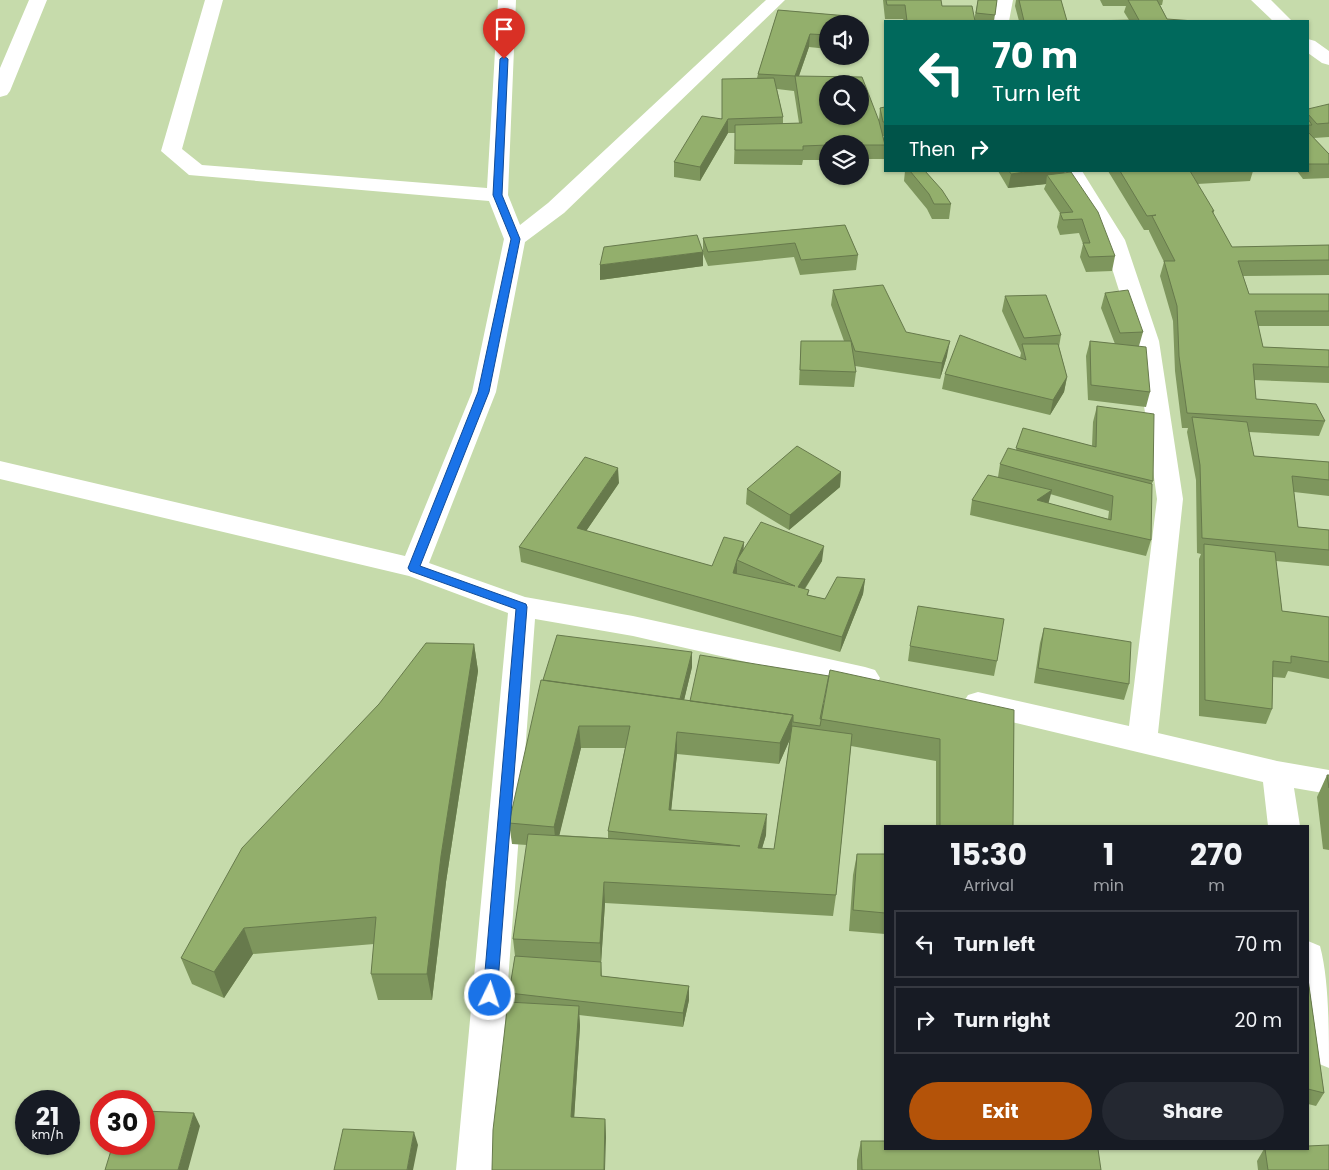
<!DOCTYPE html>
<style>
:root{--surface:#171b24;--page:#242831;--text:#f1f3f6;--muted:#9ea1a6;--line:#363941;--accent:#b45309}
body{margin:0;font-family:Poppins,sans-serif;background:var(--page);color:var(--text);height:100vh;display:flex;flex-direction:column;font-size:19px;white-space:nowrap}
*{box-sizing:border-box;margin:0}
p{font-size:16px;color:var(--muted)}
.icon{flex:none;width:28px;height:28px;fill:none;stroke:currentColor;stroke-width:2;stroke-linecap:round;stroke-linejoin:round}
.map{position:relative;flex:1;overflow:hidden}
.sheet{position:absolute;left:884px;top:825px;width:425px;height:325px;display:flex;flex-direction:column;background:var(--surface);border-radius:0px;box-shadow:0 1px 4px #0004}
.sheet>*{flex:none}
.hud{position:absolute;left:884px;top:20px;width:425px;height:152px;border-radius:0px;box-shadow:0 1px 4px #0004;background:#00695c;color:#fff;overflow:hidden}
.fabs{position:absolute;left:819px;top:15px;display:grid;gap:10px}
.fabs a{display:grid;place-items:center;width:50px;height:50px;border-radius:50%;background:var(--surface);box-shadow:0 1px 4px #0004;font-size:25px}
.speed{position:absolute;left:15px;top:1090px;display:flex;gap:10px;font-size:25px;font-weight:700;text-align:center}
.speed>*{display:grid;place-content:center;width:65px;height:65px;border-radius:50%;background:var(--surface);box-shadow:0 1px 4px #0004;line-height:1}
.speed small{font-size:12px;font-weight:400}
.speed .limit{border:8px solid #d22;background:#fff;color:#111}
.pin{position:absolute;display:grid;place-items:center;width:42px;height:42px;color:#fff;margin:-51px -21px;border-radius:50% 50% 50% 0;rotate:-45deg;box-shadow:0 0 5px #0007}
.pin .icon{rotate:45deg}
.me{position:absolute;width:55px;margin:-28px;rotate:4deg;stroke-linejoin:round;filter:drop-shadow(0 0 4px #0008)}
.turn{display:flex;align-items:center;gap:18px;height:105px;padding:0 25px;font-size:22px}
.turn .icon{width:65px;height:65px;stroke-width:2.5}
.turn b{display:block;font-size:35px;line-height:42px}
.then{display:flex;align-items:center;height:48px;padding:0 25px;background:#0003;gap:10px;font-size:19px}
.eta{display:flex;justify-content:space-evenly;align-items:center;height:85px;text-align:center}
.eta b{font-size:30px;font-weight:700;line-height:35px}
.action{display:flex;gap:10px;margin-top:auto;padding:10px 25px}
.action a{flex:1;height:58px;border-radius:30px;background:var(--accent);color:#fff;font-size:20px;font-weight:700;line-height:58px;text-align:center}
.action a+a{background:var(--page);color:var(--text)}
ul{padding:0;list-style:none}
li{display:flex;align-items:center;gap:15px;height:68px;margin:0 10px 8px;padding:0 15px;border:2px solid var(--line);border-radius:0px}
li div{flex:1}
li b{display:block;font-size:19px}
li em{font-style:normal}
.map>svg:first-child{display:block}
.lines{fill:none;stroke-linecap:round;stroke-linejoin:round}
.minor{fill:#fff;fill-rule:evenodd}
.wall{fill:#7e965d;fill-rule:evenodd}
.shaded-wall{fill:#677a4c}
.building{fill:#93af6c;stroke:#677a4c;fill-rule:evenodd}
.route{fill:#1a73e8;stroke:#114b97}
</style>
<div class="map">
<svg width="1329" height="1170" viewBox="0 0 1329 1170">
<rect width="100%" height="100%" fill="#c6dbab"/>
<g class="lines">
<path class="minor" d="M29,0H47L10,91L7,95L0,97V68Z
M205,0H223L182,149L202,165L487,188L498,0H516L508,195L520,225L548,203L766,0H785L564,213L525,242L496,392L429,563L525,597L633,616L865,667L875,670L880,678L875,686L865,689L633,636L535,619L494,1170H456L508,613L409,576L0,479V461L405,556L472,392L504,239L489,201L189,175L161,151Z
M995,0H1013L1009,21H991Z
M1251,0H1271L1292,21H1273Z
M1308,39L1315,41L1329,51V65L1322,63L1308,53Z
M1062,171H1082L1125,240L1159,341L1183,499L1158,733L1277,761L1329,770V794L1294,788L1300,826H1268L1263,782L978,714L968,711L963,703L968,695L978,692L1129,726L1157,499L1135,341L1103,240Z
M1308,941L1320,946C1329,979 1329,1031 1329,1068L1317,1063L1311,1052L1308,1033Z"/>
</g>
<path class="wall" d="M883,0H941L942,6L974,20L978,0H997L994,21H904L903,19H885Z
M1016,0H1061L1067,21H1019L1015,6Z
M1100,0H1163L1162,5H1160L1167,19L1129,20L1124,12L1126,6H1103Z
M778,10L848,16L847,24H828V49L809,47L799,76L879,120L880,108L885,107V136H883L885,143L884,159H860V144H828V160H803L802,165L734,164L735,133H728L700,181L674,177V162L721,119L757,78L758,74ZM777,89L794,91L799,123H783V117Z
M1329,104V137L1314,138L1329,154V178L1303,179L1297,171H1308V114Z
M905,171H925L951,204L949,219H932L927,209L904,181Z
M998,171H1065L1064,173L1115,256L1112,271L1086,272L1080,257L1083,244L1079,233L1060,235L1057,227L1060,213L1044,189L1046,184L1008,188Z
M1108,171H1253L1250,181L1197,184L1214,211L1213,214L1232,247L1329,245V275L1243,276L1249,294H1329V326H1258L1263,347L1329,350V383L1254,380L1256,399L1325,421L1319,436L1249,432L1254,456L1329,462V496L1294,492L1298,527L1329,530V566L1276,561L1282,611L1329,617V679L1288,671L1285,678L1273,677L1272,709L1266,724L1199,716V559L1201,554L1197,553L1196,480L1187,432L1188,428H1182L1175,371L1173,321L1160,276L1164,262L1149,231V230H1144Z
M845,225L858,255L856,270L800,275L794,257L708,266L703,254V266L600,280L703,250V238Z
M833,290L947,356L940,379L855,366L856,372L854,387L799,385L801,341H844L831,305Z
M1105,293L1143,332L1139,346L1150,392L1146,407L1088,400L1086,356L1090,341L1115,344L1101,308Z
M1005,296L1061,335L1059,347L1067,377L1064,392L1050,415L942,389L945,374L1020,358L1021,353L1002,311Z
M1097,406L1153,481L1151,486V540L1146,556L970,515L972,500L998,477L1000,464L1016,450L1023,428L1092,446L1093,422ZM1050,494L1109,511L1108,519L1048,503Z
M841,472L840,487L789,530L746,504L747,489Z
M619,483L586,531L712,566L744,542L743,550L822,561L805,589L809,590L808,595L825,599L865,579L863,594L840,652L521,562L519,547Z
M1044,628L1129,684L1124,700L1034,683L1040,643Z
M474,644L478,671L446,882L432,1000H378L371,974L374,944L253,954L224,998L192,984L181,958Z
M910,646L997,661L994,676L908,661Z
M692,652V667L684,700L1014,710L1013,826H936V761L851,746L836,895L833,916L605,903L601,962L602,976L689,986V1000L683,1027L579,1015L580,1026L574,1117L605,1119L606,1138L492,1170L510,1002L509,993L515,956L513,939L527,845L512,844L509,823L543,680ZM790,739L774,849L762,848L766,835L671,810L677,754L779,764ZM581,748H625L608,831V838L559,835Z
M1327,775H1329V850L1323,849L1317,797Z
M857,854H885V934L849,931L853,875Z
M1308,979L1324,1093L1316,1106L1308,1104Z
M861,1141L1101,1170H857V1160Z
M1264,1149H1308L1329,1170H1258L1257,1161Z"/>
<path class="shaded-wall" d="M810,34L809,47L796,84L795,76Z
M728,119V133L700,181V167Z
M1032,171H1065L1062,182L1047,175L1046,184L1008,188L1011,174Z
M703,252V266L600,280V265Z
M950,341L947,356L940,379L942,363Z
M1067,377L1064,392L1050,415L1053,400Z
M618,468L619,483L578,543L577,528Z
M841,472L840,487L789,530L790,515Z
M1052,490L1048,505L1037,500Z
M744,542L743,557L737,560Z
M824,546L822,561L796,602L798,587Z
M737,560V575L733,573Z
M865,579L863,594L840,652L842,637Z
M474,644L478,671L446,882L432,1000L427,974L441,856Z
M692,652V667L680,717V702Z
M793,715L791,737L779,764L780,743Z
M579,726L581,748L556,849L554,827Z
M677,732V754L669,832V810Z
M767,814L766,835L756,869L758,848Z
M604,882L605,903L601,964L600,943Z
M244,928L253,954L224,998L214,972Z
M689,986V1000L683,1027V1013Z
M579,1006L580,1026L573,1136L571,1117Z
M194,1113L200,1126L188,1170H178Z
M605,1119L606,1138L605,1170H604Z
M414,1132L418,1145L413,1170H407Z"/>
<path class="building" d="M886,0H941L942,6H972L975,21H907L905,5H887Z
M978,0H997L995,15L976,13Z
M1019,0H1061L1067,21H1024Z
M1128,0H1157L1167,19L1194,21H1083L1139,20Z
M778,10L848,16L846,24H828V35L810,34L795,76L862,77L879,121L885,145H860V144H828V145L803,146V150H735V125L802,123L795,76L758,74ZM828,84H860V116H828Z
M774,78L783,117L728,119L700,167L674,162L702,116L722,119V79Z
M1329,104V123L1317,124L1308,114V109Z
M885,107V122H883L880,108Z
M1308,119L1312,125H1308Z
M1308,132L1329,154V164H1308Z
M910,171H925L942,190L951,204H934L929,194Z
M1009,171H1032L1011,174Z
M1120,171H1190L1214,211H1212L1232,247L1329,245V260L1238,261L1249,294H1329V311H1255L1263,347L1329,350V367L1253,364L1256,399L1316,404L1325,421L1187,413L1179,356L1177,306L1164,261H1175L1152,216L1156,215L1147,216Z
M1071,172L1098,212L1115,256L1089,257L1083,243H1090L1082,219L1063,220L1060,213L1073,212L1047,175Z
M845,225L858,255L801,260L795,243L708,252L703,238Z
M697,235L703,252L600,265L604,247Z
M883,285L906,332L950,341L942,363L855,351L833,290Z
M1128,290L1143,332L1120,333L1105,293Z
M1046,295L1061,335L1024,338L1005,296Z
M960,335L1026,360L1022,344H1058L1067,377L1053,400L945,374Z
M801,341H851L856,372L800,370Z
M1090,341L1146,347L1150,392L1091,385Z
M1097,406L1154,414L1153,481L1016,448L1023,428L1096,447Z
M1192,417L1247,422L1254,456L1329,462V480L1292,476L1298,527L1329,530V550L1202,538L1200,465Z
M797,446L841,472L790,515L747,489Z
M1008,448L1152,484L1151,540L972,500L988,475L1052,490L1037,500L1111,520L1113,496L1000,464Z
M585,457L618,468L577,528L712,566L724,537L744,542L737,560L761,522L824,546L798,587L809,590L807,595L825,599L837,577L865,579L842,637L519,547ZM737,560L795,586L733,573Z
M1204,544L1275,552L1282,611L1329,617V662L1291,656V663L1273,661L1272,709L1205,700Z
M918,606L1004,619L997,661L910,646Z
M1044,628L1131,642L1129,684L1038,668Z
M557,635L692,652L680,699L543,680Z
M426,643L474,644L441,856L427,974H371L376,917L244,928L214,972L181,958L242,848L379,704Z
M700,655L829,676L820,726L793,722V715L690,701Z
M830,670L1014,710L1013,826H940V739L820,719Z
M541,680L793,715L780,743L677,732L669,810L767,814L758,848L774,849L792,726L852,734L836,895L604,882L600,943L513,939L528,834L740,846L608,831L630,726H579L554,827L509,823Z
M1327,775H1329V788Z
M857,854H885V913L853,910Z
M515,956L601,962V976L689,986L683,1013L509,993Z
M1308,979L1324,1093L1308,1089Z
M508,1002L579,1006L571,1117L605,1119L604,1170H492L493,1130Z
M144,1111L194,1113L178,1170H105L113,1144H144Z
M343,1129L414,1132L407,1170H334Z
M861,1141H885V1149H1098L1101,1170H862Z
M1329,1145V1170H1268L1265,1149H1308V1146Z"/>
<path class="route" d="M504,56L508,59L502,195L520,239L489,392L420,566L526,604L527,607L497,995L495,1000L490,1002L485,1000L483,995L516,609L410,571L408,568L478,392L511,239L493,195L500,59Z"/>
</svg>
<div class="fabs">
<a><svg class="icon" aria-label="sound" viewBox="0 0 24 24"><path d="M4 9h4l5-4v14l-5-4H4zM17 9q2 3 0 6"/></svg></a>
<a><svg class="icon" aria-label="search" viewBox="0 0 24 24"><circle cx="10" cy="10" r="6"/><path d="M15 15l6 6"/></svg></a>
<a><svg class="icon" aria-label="layers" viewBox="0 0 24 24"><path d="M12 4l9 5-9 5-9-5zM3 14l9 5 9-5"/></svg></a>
</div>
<div class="speed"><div>21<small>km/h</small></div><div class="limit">30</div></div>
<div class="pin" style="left:504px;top:59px;background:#d93025"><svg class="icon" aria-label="arrive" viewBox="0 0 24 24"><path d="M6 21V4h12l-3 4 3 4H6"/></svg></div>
<svg class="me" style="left:490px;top:995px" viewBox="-20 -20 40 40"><circle r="17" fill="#1a73e8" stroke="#fff" stroke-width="3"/><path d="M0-11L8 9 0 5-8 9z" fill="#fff"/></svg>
<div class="hud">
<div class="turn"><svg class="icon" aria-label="left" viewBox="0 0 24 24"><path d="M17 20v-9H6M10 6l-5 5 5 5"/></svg><div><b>70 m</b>Turn left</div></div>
<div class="then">Then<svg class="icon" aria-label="right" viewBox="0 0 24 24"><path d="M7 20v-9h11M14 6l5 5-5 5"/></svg></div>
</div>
<section class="sheet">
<div class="eta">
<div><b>15:30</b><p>Arrival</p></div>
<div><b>1</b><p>min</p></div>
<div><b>270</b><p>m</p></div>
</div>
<ul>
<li><svg class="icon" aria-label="left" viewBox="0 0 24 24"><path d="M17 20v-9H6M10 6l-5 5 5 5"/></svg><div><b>Turn left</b></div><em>70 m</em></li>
<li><svg class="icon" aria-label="right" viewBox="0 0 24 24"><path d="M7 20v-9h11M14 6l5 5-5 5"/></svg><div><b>Turn right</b></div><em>20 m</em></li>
</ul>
<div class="action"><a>Exit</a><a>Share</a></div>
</section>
</div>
